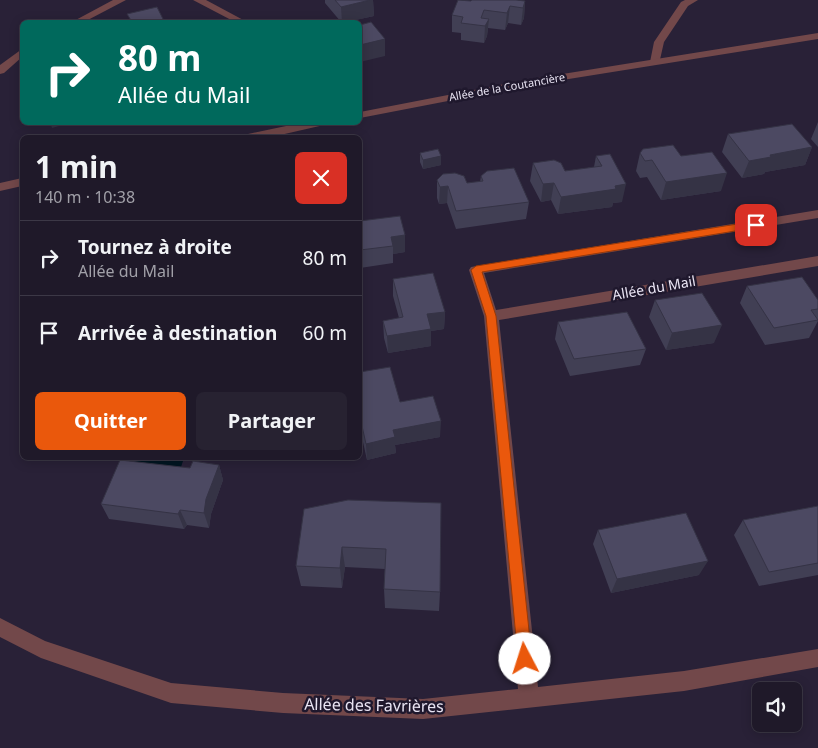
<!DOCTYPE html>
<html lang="fr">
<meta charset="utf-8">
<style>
:root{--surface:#1f1929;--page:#272231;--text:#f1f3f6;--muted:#a1a0a8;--line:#3c3846;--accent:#ea580c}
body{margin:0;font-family:"Noto Sans",sans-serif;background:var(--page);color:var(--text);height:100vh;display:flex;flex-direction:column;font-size:19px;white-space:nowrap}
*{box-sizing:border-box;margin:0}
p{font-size:16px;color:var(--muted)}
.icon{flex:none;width:28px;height:28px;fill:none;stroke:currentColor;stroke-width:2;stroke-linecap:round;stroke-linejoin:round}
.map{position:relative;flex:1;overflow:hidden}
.side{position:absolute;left:20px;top:135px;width:342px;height:325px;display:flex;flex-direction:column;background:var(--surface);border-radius:8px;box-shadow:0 2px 12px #0003,0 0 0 1px var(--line)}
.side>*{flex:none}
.guide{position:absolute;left:20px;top:20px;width:342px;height:105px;border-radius:8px;box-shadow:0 2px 12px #0003,0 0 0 1px var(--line);background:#00695c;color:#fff;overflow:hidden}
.controls{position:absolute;left:752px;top:682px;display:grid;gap:10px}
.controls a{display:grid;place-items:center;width:50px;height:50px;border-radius:8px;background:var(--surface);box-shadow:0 2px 12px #0003,0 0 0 1px var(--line);font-size:25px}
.pin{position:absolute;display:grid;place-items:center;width:42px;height:42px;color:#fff;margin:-21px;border-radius:10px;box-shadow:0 2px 8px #0006}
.me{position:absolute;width:55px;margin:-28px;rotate:355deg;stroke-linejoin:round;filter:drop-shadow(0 0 4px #0008)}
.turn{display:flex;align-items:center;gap:18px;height:105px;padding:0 15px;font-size:22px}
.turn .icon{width:65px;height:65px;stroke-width:2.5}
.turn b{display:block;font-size:35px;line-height:42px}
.round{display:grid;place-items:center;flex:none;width:52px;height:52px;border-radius:8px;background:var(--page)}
.headline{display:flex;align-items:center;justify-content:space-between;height:85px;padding:0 15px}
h1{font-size:30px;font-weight:700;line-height:38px}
.action{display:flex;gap:10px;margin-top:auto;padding:10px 15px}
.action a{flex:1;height:58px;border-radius:8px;background:var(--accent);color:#fff;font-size:20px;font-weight:700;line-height:58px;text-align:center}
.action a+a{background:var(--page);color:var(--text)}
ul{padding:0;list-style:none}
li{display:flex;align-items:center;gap:15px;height:75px;padding:0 15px;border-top:1px solid var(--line)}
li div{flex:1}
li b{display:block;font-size:19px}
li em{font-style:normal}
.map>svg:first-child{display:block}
.water{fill:#001521}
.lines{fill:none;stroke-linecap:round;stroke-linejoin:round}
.lane{fill:#72484a;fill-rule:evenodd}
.street{fill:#72484a;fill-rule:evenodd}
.wall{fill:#413f54}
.shaded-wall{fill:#353345}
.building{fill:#4c4962;stroke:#353345}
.route{fill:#ea580c;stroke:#983908}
.labels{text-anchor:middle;stroke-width:5;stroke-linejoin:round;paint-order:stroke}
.far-street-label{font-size:11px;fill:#e8e3f2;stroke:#1f182d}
.street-label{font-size:14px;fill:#e8e3f2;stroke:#1f182d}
.near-street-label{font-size:16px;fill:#e8e3f2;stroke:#1f182d}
</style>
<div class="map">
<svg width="818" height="748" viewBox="0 0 818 748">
<rect width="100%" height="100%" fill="#292137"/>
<path class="water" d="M135,458H184L181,467L134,462Z"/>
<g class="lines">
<path class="lane" d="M685,0H698L688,6L664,42L659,64H651L650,62L654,42L681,2Z"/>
<path class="street" d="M113,0H126L84,22H72Z
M193,0H206L247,22H235Z
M818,33V39L525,86L360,118V112L525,80Z
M22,49V57L4,73L0,74V65Z
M305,122H329L324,125L267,138H242L248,134Z
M22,178V186L0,191V183Z
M818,210V218L484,273L496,310L818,256V266L499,320L538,687L684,671L818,649V667L684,691L423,719L283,713L171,703L41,658L0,637V618L45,641L171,683L283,693L423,699L518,689L484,316L469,270L471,267Z"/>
</g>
<path class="wall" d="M325,0H373L374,16L346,22H341L325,3Z
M471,1H525L524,18L521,25L508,23L505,30L488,28L487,36L484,43L461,40V33L452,32V15Z
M818,122V147L811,139Z
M728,134L812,147L805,165L765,172L764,174L742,178L722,152Z
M420,153L441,165L423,169L420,162Z
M640,153L681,156L721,191L661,200L647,177L640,178L636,171Z
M596,156L622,202L613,203L612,207L558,214L551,200L541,202L530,181L533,163L565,171L594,167Z
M481,176L529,202L526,219L456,229L447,203L439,204L437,198V180L467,183L480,182Z
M360,221L405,235V252L393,254V263L360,268Z
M393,279L445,312L444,329L431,331V346L388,353L384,338L383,321L399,318L393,296Z
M747,286L818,300V321L809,338L765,345L740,303Z
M655,300L714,343L666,350L649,317Z
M558,322L646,349L640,365L570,376L555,339Z
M360,372L400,402L440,437L395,445L396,453L367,460L361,433H360Z
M219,465L223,480L211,514L209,528L187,525L184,529L109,519L101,504L190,468Z
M348,500L440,592L439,611L385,608L384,589L385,569L345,567L342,588L301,586L296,566Z
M818,506V575L759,586L734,535L743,520Z
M598,530L699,575L611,593L593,544Z"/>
<path class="shaded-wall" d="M370,0H373L374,16L346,22H342L341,7Z
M525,1L524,18L521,25L523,8Z
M510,6L508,23L505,30L507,13Z
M489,19L487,36L484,43L485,26Z
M385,39V56L360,62V45Z
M50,122H73L52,128Z
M812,147L805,165L765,172L764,174L742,178L749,161L770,155Z
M441,156V165L423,169V160Z
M727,173L721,191L661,200L666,182Z
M554,183L551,200L541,202L543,184Z
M626,184L622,202L613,203L612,207L558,214L561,197Z
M448,186L447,203L439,204L440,187Z
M405,235V252L393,254V246L391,237Z
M445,312L444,329L431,331V346L388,353L387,336L427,314Z
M722,325L714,343L666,350L672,333Z
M360,417L361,433H360Z
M441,421L440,437L395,445L396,453L367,460L366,444L393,430Z
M219,465L223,480L211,514L209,528L204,513L206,499Z
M180,510L187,525L184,529L178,514Z
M342,547L345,567L342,588L340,568Z
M708,561L699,575L611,593L617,579Z"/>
<path class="building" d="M335,0H370L341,7Z
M458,0L471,1L472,0H516L525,1L523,8L510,6L507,13L484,10L481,18L489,19L485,26L461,23L463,17L452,15Z
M157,7L163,19L160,20L162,22H132L127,14Z
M371,22L385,39L360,45V25Z
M792,124L812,147L770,155L771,157L749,161L728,134Z
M673,145L681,156L712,152L727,173L666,182L652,160L645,161L640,153L643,149Z
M438,149L441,156L423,160L420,153Z
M610,154L626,184L615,186L616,189L561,197L554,183L543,184L533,163L554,160L561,163L565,171L602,166L596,156Z
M514,168L529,202L456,211L448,186L440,187L437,180L443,174L455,173L464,176L467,183L483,181L481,176L487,171Z
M400,216L405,235L391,237L393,246L360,250V221Z
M433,273L445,312L427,314L431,329L387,336L383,321L403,317L393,279Z
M802,277L818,300V309L811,310L818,320L774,328L747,286Z
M702,293L722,325L672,333L655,300Z
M627,312L646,349L574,359L558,322Z
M390,367L400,402L433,396L441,421L393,430L395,437L366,444L360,417V372Z
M120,460L190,468L193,461L219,465L206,499L204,513L180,510L178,514L101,504Z
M348,500L441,503L440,592L384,589L386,549L342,547L340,568L296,566L304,509Z
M818,506V563L769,572L743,520Z
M686,513L708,561L617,579L598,530Z"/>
<path class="route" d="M756,221L761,225L760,227L482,272L496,316L532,659L530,664L525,666L520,664L518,659L486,316L471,270L476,266Z"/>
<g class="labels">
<g class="far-street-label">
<text transform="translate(507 87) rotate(-10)" y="4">Allée de la Coutancière</text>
</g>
<g class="street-label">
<text transform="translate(654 288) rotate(-10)" y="5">Allée du Mail</text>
</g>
<g class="near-street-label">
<text transform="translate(374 705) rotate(1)" y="6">Allée des Favrières</text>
</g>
</g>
</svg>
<div class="controls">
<a><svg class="icon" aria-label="sound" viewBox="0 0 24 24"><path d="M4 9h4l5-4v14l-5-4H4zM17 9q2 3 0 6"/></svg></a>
</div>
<div class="pin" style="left:756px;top:225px;background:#d93025"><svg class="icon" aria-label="arrive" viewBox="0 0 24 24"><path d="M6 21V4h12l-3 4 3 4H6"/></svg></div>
<svg class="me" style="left:525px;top:659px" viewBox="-20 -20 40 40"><circle r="19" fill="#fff"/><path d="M0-13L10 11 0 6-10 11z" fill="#ea580c"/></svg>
<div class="guide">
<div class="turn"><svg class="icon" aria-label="right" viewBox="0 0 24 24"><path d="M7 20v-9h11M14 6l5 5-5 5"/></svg><div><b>80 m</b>Allée du Mail</div></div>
</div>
<section class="side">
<div class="headline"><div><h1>1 min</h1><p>140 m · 10:38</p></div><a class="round" style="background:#d93025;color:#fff"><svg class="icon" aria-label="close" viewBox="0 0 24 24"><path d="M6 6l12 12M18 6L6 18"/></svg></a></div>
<ul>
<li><svg class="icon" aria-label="right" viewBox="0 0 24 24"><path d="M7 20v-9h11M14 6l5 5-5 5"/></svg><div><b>Tournez à droite</b><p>Allée du Mail</p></div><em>80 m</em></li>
<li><svg class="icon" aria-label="arrive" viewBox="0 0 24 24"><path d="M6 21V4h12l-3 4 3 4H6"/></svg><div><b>Arrivée à destination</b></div><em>60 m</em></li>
</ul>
<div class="action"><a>Quitter</a><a>Partager</a></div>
</section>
</div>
